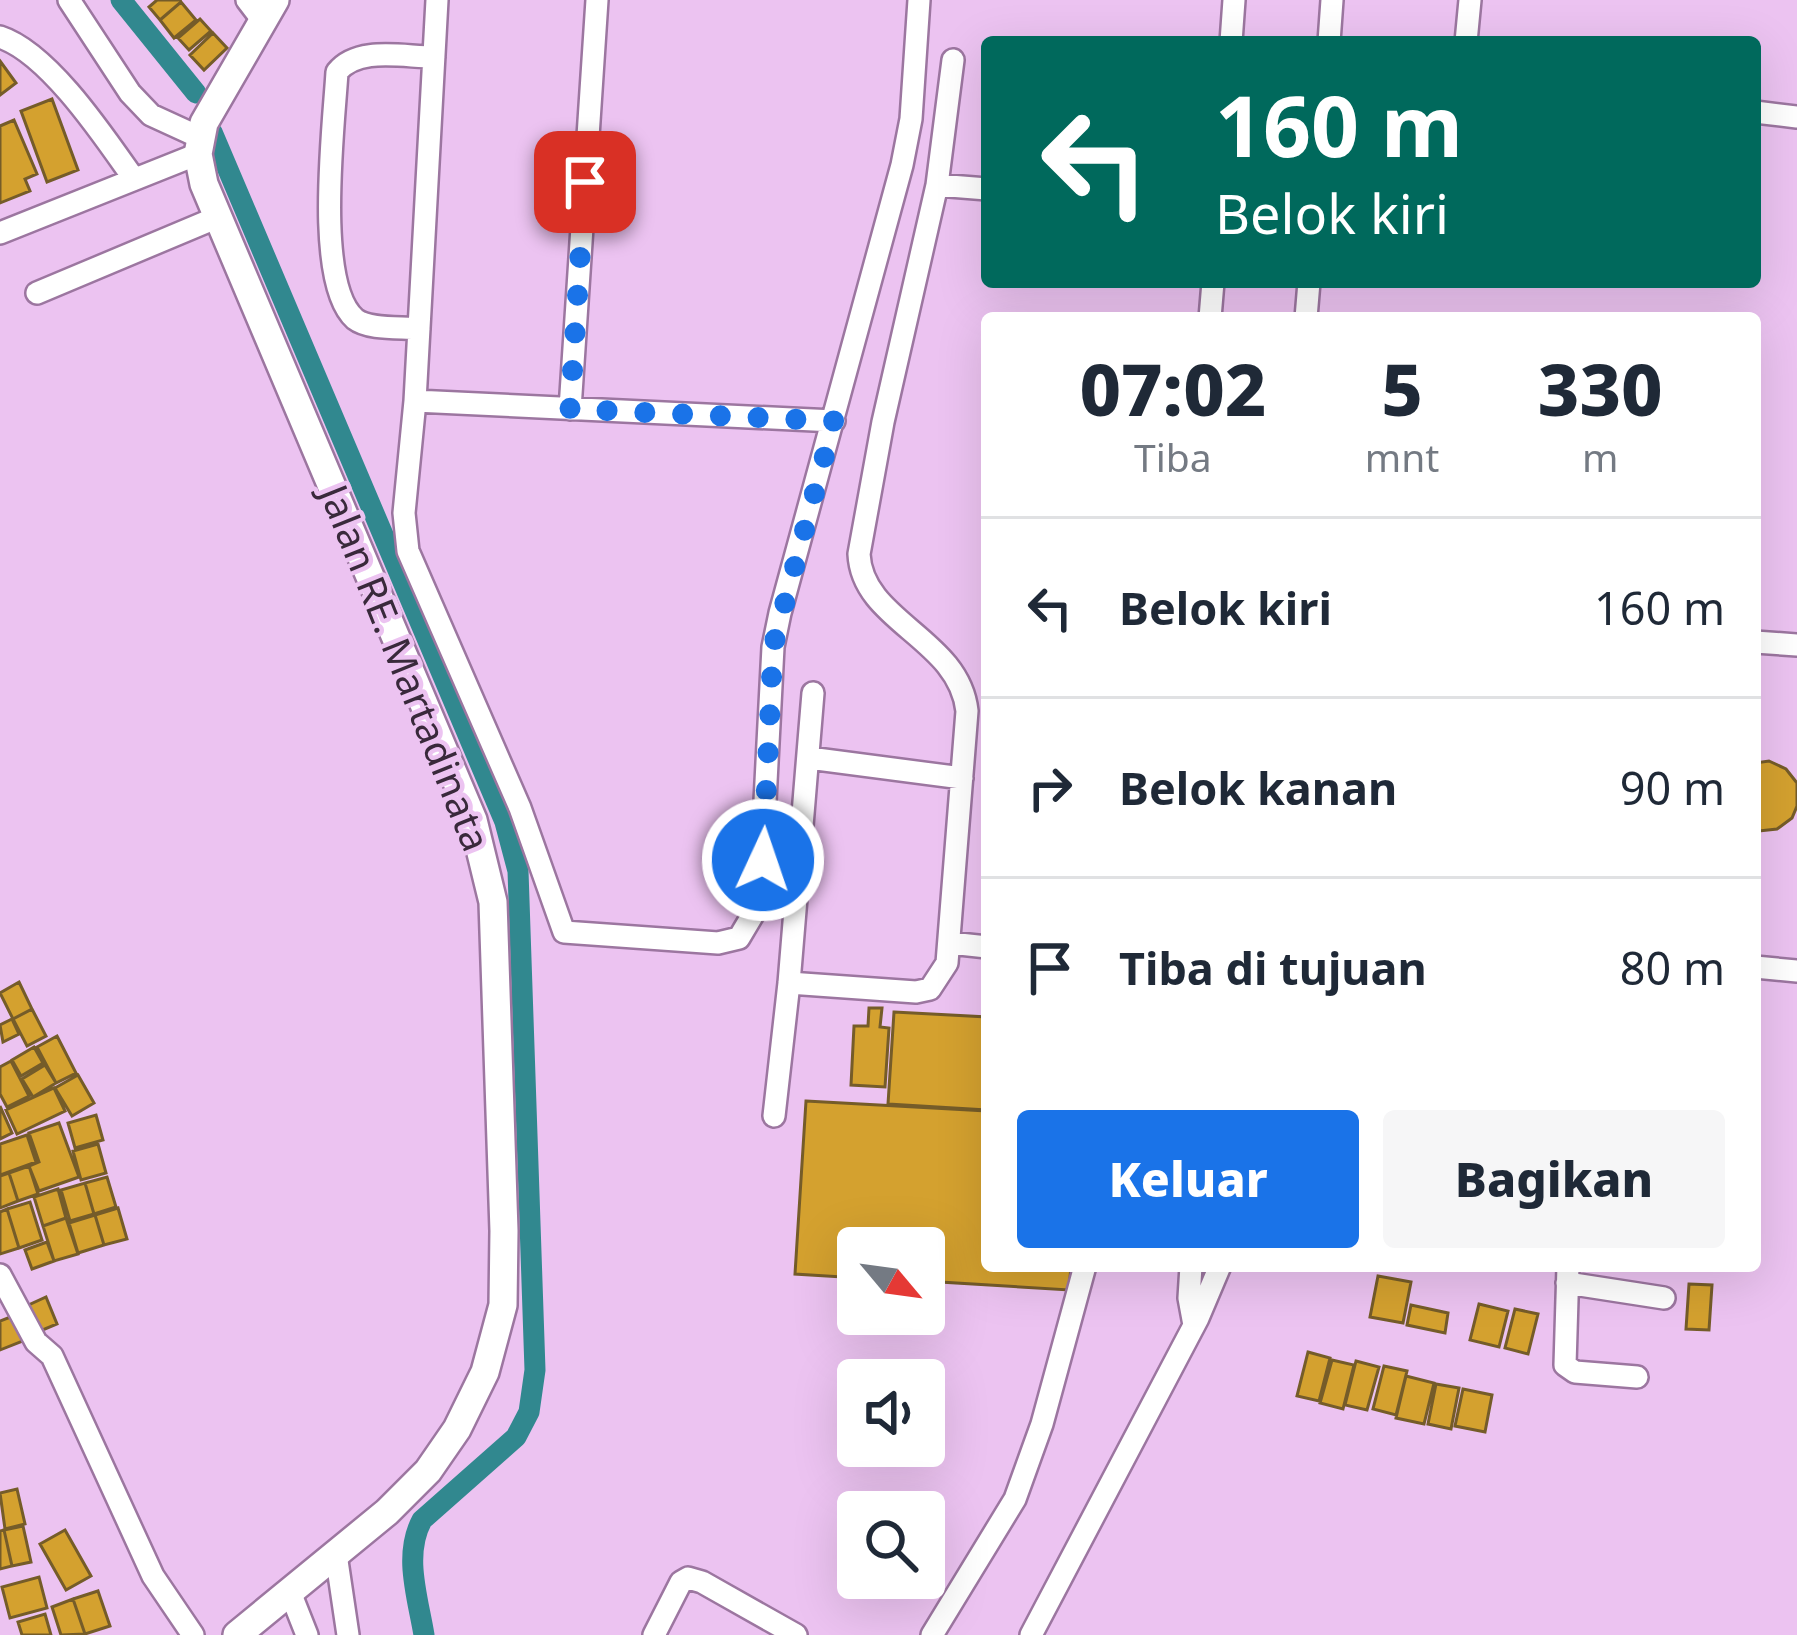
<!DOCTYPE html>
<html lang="id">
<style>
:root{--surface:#fff;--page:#f6f6f7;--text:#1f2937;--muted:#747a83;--line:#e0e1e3;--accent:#1a73e8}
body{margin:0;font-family:"Noto Sans",sans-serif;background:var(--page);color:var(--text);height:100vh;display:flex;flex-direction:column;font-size:45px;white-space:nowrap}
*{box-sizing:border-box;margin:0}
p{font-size:39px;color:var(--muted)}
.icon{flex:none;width:66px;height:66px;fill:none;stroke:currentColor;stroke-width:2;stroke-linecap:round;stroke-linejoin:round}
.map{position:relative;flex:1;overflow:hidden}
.side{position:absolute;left:981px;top:312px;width:780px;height:960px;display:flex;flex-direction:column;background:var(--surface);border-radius:12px;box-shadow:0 12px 48px #0002}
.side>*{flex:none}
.banner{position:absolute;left:981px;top:36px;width:780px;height:252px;border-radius:12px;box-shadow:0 12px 48px #0002;background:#00695c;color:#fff;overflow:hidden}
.needle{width:78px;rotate:119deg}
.tools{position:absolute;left:837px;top:1227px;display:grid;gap:24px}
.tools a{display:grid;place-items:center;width:108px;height:108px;border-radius:12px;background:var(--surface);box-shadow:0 12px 48px #0002;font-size:60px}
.pin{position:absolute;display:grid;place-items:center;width:102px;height:102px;color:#fff;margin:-51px;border-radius:24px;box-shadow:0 6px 18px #0006}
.me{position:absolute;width:132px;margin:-66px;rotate:3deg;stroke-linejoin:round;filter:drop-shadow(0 0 9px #0008)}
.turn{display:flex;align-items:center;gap:42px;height:252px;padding:0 36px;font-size:54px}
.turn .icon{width:156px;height:156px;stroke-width:2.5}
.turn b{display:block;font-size:84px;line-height:102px}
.eta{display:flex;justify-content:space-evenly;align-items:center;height:204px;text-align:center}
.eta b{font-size:72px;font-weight:800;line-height:84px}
.action{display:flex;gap:24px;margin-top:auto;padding:24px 36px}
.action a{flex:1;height:138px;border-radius:12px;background:var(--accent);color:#fff;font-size:48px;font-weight:800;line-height:138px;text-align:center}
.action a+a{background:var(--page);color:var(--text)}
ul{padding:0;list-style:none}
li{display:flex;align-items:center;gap:36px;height:180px;padding:0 36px;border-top:3px solid var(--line)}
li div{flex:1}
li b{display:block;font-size:45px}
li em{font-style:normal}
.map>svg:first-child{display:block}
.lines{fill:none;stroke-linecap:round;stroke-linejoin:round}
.canal{stroke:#31888f;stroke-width:21}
.building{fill:#d4a12f;stroke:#755c29;stroke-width:3}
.minor-casing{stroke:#9c76a0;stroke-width:26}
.major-casing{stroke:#9c76a0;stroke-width:32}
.minor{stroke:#fff;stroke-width:21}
.major{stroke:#fff;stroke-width:27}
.route{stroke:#1a73e8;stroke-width:21;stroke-dasharray:0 37.8}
.labels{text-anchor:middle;stroke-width:9;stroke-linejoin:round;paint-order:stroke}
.street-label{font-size:39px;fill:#39293b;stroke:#ecc3f1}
</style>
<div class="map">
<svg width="1797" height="1635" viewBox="0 0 1797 1635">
<rect width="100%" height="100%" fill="#ecc3f1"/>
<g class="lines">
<path class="canal" d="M121,0L196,93
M212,132L505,822L518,871L535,1370L529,1412L516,1437L422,1520C403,1555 418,1598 424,1635"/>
</g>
<path class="building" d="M157,0H180L181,2L160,20L149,7Z
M181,2L196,20L174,38L160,20Z
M200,19L211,31L189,50L178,38Z
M213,33L227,48L204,70L190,55Z
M0,61L16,83L0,95Z
M52,99L78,170L47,182L21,111Z
M14,120L37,174L25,179L30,191L0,203V126Z
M1769,761L1786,769L1797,783V806L1792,818L1777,829L1759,831L1755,829V763Z
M19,982L32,1009L13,1019L0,993Z
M869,1008H882L880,1027L889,1028L885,1087L851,1085L854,1026H868Z
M32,1009L46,1036L27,1046L13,1019Z
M894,1012L987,1017V1110L888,1104Z
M12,1019L19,1034L3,1042L0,1025Z
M57,1036L76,1073L56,1083L37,1047Z
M34,1047L43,1063L21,1076L12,1060Z
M11,1061L29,1096L7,1107L0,1094V1067Z
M45,1065L56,1083L33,1097L22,1079Z
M78,1075L94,1103L72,1116L55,1088Z
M54,1088L65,1111L17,1134L6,1110Z
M806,1101L987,1111V1266H1071L1069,1290L924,1281V1248H858V1278L795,1274Z
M0,1106L12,1133L0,1139Z
M96,1115L103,1140L75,1148L68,1123Z
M59,1123L79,1177L39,1191L29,1166L39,1162L29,1133Z
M27,1135L36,1162L0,1175V1144Z
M98,1144L106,1173L81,1180L73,1151Z
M29,1166L38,1194L18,1201L9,1173Z
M9,1173L18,1201L0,1208V1176Z
M107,1177L116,1207L94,1214L85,1183Z
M85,1183L94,1214L70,1221L61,1190Z
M58,1189L66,1218L43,1226L34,1197Z
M30,1202L42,1240L19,1248L7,1209Z
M118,1208L127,1239L104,1245L95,1215Z
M7,1209L19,1248L0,1254V1212Z
M95,1215L104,1245L78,1253L69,1223Z
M66,1218L78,1254L54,1261L43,1226Z
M47,1242L54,1261L32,1269L25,1250Z
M1378,1276L1411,1282L1403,1323L1370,1317Z
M1689,1284L1712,1285L1709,1330L1686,1329Z
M46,1297L57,1324L33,1334L22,1308Z
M1479,1304L1508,1311L1499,1347L1470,1340Z
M1411,1305L1448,1313L1445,1333L1407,1325Z
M1515,1309L1538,1314L1528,1354L1505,1348Z
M18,1314L28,1339L0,1350V1321Z
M1308,1352L1330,1358L1319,1401L1297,1396Z
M1332,1360L1354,1365L1343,1409L1320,1403Z
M1356,1361L1379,1367L1367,1410L1345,1405Z
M1384,1366L1407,1371L1396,1415L1373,1409Z
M1406,1376L1434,1383L1424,1424L1396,1418Z
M1436,1384L1459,1388L1451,1429L1428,1424Z
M1463,1389L1492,1395L1485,1432L1455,1426Z
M17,1489L25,1524L5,1529L0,1493Z
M23,1526L31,1562L12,1566L4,1530Z
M4,1530L12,1566L0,1569V1531Z
M65,1530L91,1576L66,1590L40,1544Z
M39,1577L47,1608L10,1618L2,1587Z
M98,1591L110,1626L85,1634L73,1599Z
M73,1599L85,1634L61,1635L52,1607Z
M45,1614L51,1635H22L18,1622Z"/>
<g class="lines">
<defs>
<path id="minor" d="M69,0L130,93L151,115L199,137
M247,0L263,21
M437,0L415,401L404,513L408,551L520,808L564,932L718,943L739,938L755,911L762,859L773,647L780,613L902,165L911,119L919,0
M0,37C49,53 105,138 134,179
M1231,42L1234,0
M1329,42L1332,0
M1466,42L1470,0
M1755,112L1797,117
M937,185L953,60
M0,233L198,154
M37,293L218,217
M1210,318L1213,282
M1306,318L1309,282
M419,329C401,327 369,330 355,319C314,283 334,124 337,72C358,46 403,57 434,57
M415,401L834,421
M570,409L597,0
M1755,642L1797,645
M809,758L962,778
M950,943L987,947
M1755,967L1797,971
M789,983L916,992L930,989L947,963L967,711C959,638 862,622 859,554L883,422L937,185L987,189
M774,1116L789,983L813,693
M1191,1266L1189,1298L1194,1325
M1568,1266L1565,1365L1575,1372L1637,1377
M0,1275L36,1342L52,1356L153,1576L193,1635
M1567,1283L1664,1298
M336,1554L348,1635
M290,1592L307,1635
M654,1635L681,1582L688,1578L702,1582L796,1635
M932,1635L1015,1499L1042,1424L1085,1266
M1031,1635L1198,1318L1220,1266"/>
<path id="major" d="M237,1635L387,1512L428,1471L457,1429L485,1372L503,1305L504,1231L493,902L473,820L204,184L198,154L204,123L275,0"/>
</defs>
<use href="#minor" class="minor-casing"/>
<use href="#major" class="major-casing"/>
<use href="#minor" class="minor"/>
<use href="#major" class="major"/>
</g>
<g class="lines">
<path class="route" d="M585,182L570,409L834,421L773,647L763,860"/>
</g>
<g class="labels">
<g class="street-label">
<text transform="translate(405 668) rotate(68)" y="14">Jalan RE. Martadinata</text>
</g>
</g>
</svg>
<div class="tools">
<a><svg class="needle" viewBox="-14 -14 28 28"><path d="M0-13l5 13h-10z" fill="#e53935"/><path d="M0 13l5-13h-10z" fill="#747a83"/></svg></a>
<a><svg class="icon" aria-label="sound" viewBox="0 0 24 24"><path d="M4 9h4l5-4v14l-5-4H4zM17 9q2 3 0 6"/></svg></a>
<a><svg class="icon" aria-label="search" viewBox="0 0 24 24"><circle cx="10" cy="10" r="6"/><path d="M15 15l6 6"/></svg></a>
</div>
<div class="pin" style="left:585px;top:182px;background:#d93025"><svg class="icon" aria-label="arrive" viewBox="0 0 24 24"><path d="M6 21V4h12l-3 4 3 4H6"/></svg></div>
<svg class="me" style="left:763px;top:860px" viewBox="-20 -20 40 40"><circle r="17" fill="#1a73e8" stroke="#fff" stroke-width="3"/><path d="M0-11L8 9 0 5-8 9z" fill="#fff"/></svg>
<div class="banner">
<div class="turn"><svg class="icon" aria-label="left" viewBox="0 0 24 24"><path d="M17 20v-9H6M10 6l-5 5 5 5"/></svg><div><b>160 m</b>Belok kiri</div></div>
</div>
<section class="side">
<div class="eta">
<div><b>07:02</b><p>Tiba</p></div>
<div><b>5</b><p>mnt</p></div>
<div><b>330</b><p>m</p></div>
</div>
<ul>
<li><svg class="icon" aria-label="left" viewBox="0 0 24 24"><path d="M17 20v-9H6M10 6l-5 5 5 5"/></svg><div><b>Belok kiri</b></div><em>160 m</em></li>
<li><svg class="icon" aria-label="right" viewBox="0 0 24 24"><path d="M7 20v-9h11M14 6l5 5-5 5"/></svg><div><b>Belok kanan</b></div><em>90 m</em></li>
<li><svg class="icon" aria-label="arrive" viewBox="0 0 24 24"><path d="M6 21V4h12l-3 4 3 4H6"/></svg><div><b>Tiba di tujuan</b></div><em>80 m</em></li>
</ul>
<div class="action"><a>Keluar</a><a>Bagikan</a></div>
</section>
</div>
